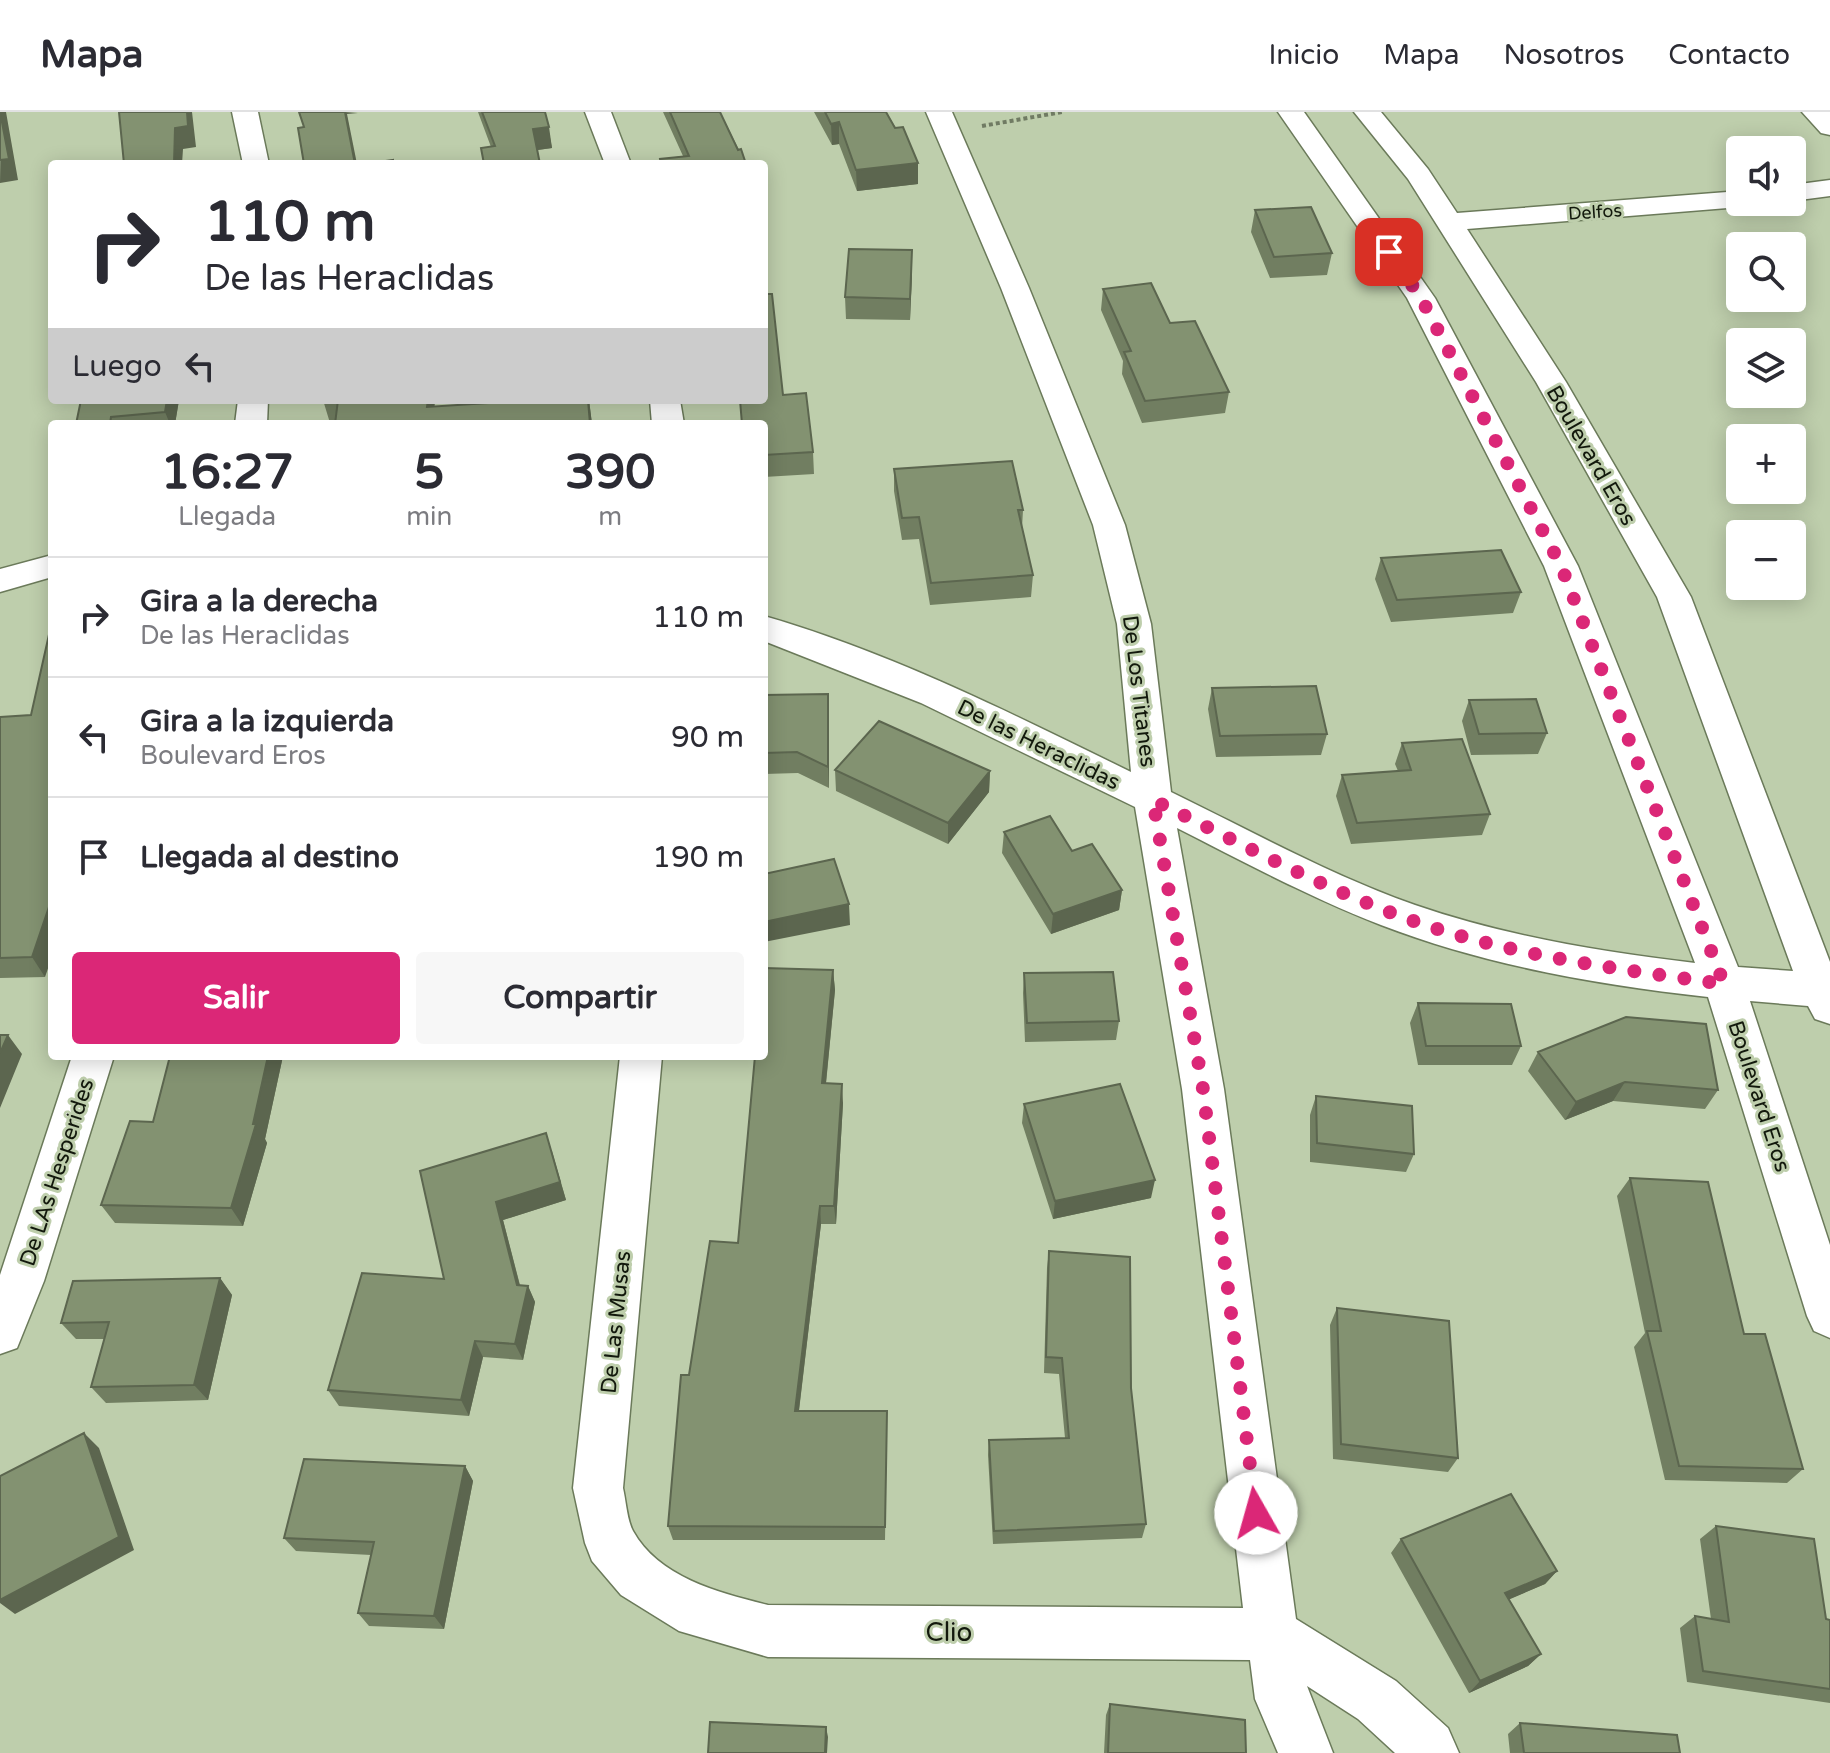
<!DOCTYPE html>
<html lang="es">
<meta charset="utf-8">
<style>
:root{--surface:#fff;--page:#f7f7f7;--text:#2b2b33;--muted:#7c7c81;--line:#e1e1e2;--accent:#db2777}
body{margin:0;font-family:"Varela Round",sans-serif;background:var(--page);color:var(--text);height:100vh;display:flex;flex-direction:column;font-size:30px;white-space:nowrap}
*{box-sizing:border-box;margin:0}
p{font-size:26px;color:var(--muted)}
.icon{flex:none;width:44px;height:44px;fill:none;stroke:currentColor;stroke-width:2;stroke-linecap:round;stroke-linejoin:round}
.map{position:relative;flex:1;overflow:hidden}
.drawer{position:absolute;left:48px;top:308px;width:720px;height:640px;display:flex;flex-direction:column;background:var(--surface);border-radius:8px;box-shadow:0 4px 20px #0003}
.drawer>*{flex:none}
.hud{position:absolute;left:48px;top:48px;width:720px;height:244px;border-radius:8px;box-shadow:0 4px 20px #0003;background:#fff;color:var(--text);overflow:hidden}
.tools{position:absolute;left:1726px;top:24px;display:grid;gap:16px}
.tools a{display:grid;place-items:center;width:80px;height:80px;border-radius:8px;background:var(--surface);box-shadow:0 4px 20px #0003;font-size:40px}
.pin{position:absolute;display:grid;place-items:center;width:68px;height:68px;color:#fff;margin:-34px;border-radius:16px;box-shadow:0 4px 12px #0006}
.me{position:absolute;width:88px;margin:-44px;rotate:353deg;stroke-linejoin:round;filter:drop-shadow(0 0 6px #0008)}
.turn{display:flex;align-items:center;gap:28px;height:168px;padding:0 24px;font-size:36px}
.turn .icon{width:104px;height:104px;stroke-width:2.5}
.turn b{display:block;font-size:56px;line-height:68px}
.then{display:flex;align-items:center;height:76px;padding:0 24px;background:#0003;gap:16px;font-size:30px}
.eta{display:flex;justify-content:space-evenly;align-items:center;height:136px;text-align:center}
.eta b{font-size:48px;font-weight:800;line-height:56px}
.action{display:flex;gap:16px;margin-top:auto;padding:16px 24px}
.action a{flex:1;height:92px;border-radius:8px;background:var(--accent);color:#fff;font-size:32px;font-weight:800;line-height:92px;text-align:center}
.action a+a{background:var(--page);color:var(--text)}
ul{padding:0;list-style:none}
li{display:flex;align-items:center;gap:24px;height:120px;padding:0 24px;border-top:2px solid var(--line)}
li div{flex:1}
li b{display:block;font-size:30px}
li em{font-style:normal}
header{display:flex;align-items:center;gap:48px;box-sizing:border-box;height:112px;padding:0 40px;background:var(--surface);border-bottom:2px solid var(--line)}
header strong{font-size:38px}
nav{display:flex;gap:44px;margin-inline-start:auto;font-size:28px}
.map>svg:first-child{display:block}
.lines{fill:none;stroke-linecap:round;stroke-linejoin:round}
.minor-casing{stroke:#6b7a5a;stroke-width:3}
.path{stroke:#707b63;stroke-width:4;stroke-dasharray:4 3;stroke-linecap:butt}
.minor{fill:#fff;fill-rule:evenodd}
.wall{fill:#717e61}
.shaded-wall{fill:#5c664f}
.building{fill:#839271;stroke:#5c664f;stroke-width:2}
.route{stroke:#db2777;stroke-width:14;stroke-dasharray:0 25.2}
.labels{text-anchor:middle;stroke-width:6;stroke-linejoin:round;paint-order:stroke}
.far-street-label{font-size:18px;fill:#12180c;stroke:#beceac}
.street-label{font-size:22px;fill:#12180c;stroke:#beceac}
.near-street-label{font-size:26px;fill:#12180c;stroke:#beceac}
</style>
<header>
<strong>Mapa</strong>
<nav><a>Inicio</a><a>Mapa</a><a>Nosotros</a><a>Contacto</a></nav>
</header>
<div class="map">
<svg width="1830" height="1641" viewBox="0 0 1830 1641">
<rect width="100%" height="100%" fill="#beceac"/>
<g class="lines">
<defs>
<path id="minor" d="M232,0H258L269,52H243Z
M585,0H611L631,52H605Z
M926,0H952L1029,176L1125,413L1151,512L1171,680C1251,719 1330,763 1415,793C1505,824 1601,840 1695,851L1544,454L1407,186L1278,0H1304L1435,186L1578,454L1738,855L1793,859L1657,485L1536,270L1408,67L1354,0H1381L1428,57L1457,101L1740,79V90H1752L1740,95L1467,117L1566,270L1691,485L1830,850V912L1815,907L1808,894L1750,889L1830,1133V1226L1814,1219L1807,1204L1708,885C1597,873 1485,853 1381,813C1311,786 1244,750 1177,716L1224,977L1296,1507L1396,1569L1448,1616L1459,1641H1395L1358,1607L1307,1574L1333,1641H1278L1255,1587L1250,1548L768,1545L679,1519L621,1483L592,1449L585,1431L573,1376L620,944H662L623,1376C626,1389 627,1408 633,1419C659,1466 720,1481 768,1493L1243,1496L1182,977L1135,695L921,591L764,529V504C892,541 1013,602 1131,660L1117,512L1093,413L1001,176Z
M1802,0H1830V23L1821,21Z
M1830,68V84L1792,89V73Z
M238,288H268L267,312H235Z
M650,288H680L684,312H652Z
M52,443V465L0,480V457Z
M72,944H114L44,1169L17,1236L0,1242V1163Z"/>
</defs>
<use href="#minor" class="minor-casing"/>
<path class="path" d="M982,14L1062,0"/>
<use href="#minor" class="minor"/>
</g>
<path class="wall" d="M478,0H545L552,36L538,38L491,35Z
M663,0H720L746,52H660V47L683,44Z
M814,0H886L918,51V72L857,79L839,32L832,33Z
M1255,98L1332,141L1327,163L1270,166L1251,120Z
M912,160L910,208L846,207L845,185Z
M1103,177L1170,211L1229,280L1225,301L1142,311L1122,262L1123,249L1101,198Z
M783,283L813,340L814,362L764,365V312L740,291H732L731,288H764Z
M81,288H179L175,312H76Z
M323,288H435L434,295L589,288L592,312H335V310L330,311Z
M894,357L1023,398L1022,416L1033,463L1031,485L930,493L919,427L902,428L894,379Z
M1381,446L1521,480L1513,501L1391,510L1375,467Z
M1212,576L1327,622L1321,643L1216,645L1208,597Z
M764,583L829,603V676L798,661L764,662Z
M1469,588L1547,621L1538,642L1471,643L1462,609Z
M0,605L45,865L0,866Z
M1402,631L1490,702L1482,723L1351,732L1336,684L1342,663L1398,659L1395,652Z
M835,658L990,659L989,680L948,732L836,679Z
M1004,720L1072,739L1122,778L1119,798L1051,822L1002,741Z
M833,858L835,878L826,972L843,991L836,1112H821L799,1299L887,1314L885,1428H673L668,1414L689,1263L738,1131L755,945L732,944H764Z
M1024,861L1119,909L1116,928L1025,930L1023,881Z
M1418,891L1521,934L1512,953H1418L1410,911Z
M1538,940L1718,978L1705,997L1613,989L1565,1008L1528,959Z
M170,944H283L265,1027L267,1031L243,1114L115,1111L101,1093L153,1010Z
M1316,984L1414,1042L1406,1060L1310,1050V1003Z
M1024,992L1151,1086L1053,1107L1022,1011Z
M552,1039L566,1088L503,1108L520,1173L528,1174L535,1190L523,1248L483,1245L469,1304L339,1294L328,1278L444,1167Z
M1630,1066L1744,1222L1803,1357L1787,1371L1665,1368L1634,1235L1645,1221L1617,1084Z
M1049,1139L1131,1276L1146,1412L1142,1426L993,1432L988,1343L989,1328L1065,1326L1059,1262L1044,1261L1047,1156Z
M220,1166L232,1183L208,1288L106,1291L91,1275L104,1227H76L61,1211Z
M1337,1196L1458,1346L1448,1360L1333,1347L1330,1213Z
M465,1354L473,1369L444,1517L369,1514L358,1501L371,1443L296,1439L284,1426Z
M1716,1414L1826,1507L1830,1508V1591L1687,1570L1680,1516L1695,1504L1711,1507L1700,1427Z
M1401,1427L1557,1459L1545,1472L1509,1487L1541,1542L1528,1554L1469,1581L1391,1441Z
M1110,1592L1246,1641H1104L1106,1603Z
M1520,1611L1680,1641H1510L1508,1622Z"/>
<path class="shaded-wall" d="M1,0H6L18,68L0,71Z
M187,0H192L196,35L183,37L182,52H174L175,16Z
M345,0L358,1L347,2L357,52H355Z
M839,10V32L832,33L831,12Z
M549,15L552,36L537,38L533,17Z
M918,51V72L857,79L856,58Z
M912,138V160L910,208V187Z
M167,288H179L175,312H170L165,300Z
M428,288H435L433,312L427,295Z
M589,288L592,312H590Z
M828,582L829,603V676L828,655Z
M990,659L989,680L948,732V711Z
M1122,778L1119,798L1051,822L1053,802Z
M52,786V845L45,865L32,845Z
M849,792L850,813L764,830V810Z
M833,858L835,878L824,990L822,971Z
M8,923L22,942L0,996V941Z
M268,944H283L265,1027L267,1031L243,1114L231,1096Z
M1625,970L1613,989L1565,1008L1576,990Z
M842,972L843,991L836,1112L834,1094Z
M546,1021L566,1088L503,1108L524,1190L517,1173L496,1090Z
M1155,1068L1151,1086L1053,1107L1055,1089Z
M820,1094L821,1112L797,1314L795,1299Z
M220,1166L232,1183L208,1288L194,1273Z
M528,1174L535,1190L523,1248L515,1232Z
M475,1229L483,1245L469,1304L461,1288Z
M84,1321L99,1336L134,1438L15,1502L0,1491V1488Z
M465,1354L473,1369L444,1517L434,1504Z
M1557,1459L1545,1472L1494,1494L1505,1481Z
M1541,1542L1528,1554L1469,1581L1480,1569Z
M826,1615L828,1625L827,1641H825Z"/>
<path class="building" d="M0,0L9,47L0,48Z
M119,0H187L188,14L175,16L174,52H124Z
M299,0H345L355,52H304L298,16L304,15Z
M482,0H545L549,15L533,17L540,52H484L481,36L495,34Z
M670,0H720L738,38L741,37L746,52H661L660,47L689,44Z
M825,0H886L895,16L903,15L918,51L856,58L839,10L831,12Z
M393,48V52H365Z
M1311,95L1332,141L1274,145L1255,98Z
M849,137L912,138L910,187L845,185Z
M1151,171L1170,211L1195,209L1229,280L1145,289L1124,240L1131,239L1103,177Z
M764,182H772L783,283L806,281L813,340L764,343V312H742L740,288H764Z
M81,288H167L165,300L111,305L110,312H76Z
M338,288H428L427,295L503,290L502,288H588L590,312H335Z
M1012,349L1023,398H1018L1033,463L931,471L919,405L902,406L894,357Z
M1501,438L1521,480L1397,488L1381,446Z
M52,509V786L32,845L0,846V605L31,603Z
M1316,574L1327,622L1220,624L1212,576Z
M828,582V655L797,640L764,641V583Z
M1536,587L1547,621L1479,622L1469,588Z
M879,609L990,659L948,711L835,658Z
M1462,627L1490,702L1357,711L1342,663L1411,658L1402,631Z
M1050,704L1072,739L1092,732L1122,778L1053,802L1004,720Z
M834,747L849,792L764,810V762Z
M764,856L833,858L822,971L842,972L834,1094H820L795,1299H887L885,1415L668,1414L681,1263H689L710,1129L738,1131L755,944H764Z
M1113,860L1119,909L1027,911L1024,861Z
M1418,891L1511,892L1521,934H1426Z
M1626,905L1706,912L1718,978L1625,970L1576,990L1538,940Z
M0,923H8L0,941Z
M170,944H268L253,1012H256L231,1096L101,1093L130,1009L153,1010Z
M1120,972L1155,1068L1055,1089L1024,992Z
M1316,984L1412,994L1414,1042L1317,1031Z
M546,1021L560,1070L496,1090L517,1173L528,1174L515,1232L475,1229L461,1288L328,1278L362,1161L444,1167L420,1059Z
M1630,1066L1708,1070L1744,1222H1765L1803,1357L1679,1354L1647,1219H1661Z
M1049,1139L1130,1145L1131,1276L1146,1412L994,1419L989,1328L1069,1326L1062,1246L1046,1245Z
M220,1166L194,1273L91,1275L109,1210L61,1211L73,1169Z
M1337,1196L1449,1209L1458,1346L1341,1332Z
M84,1321L119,1425L0,1488V1364Z
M304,1347L465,1354L434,1504L358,1501L374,1430L284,1426Z
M1511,1382L1557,1459L1505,1481L1541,1542L1480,1569L1401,1427Z
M1716,1414L1814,1427L1826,1507L1830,1508V1577L1703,1559L1695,1504L1729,1510Z
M1110,1592L1245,1608L1246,1641H1108Z
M710,1610L826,1615L825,1641H708Z
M1520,1611L1677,1623L1680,1641H1524Z"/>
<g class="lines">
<path class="route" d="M1256,1401L1203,977L1153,688C1242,732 1331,781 1425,813C1521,845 1625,858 1724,872L1561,454L1421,186L1389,140"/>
</g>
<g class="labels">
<g class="far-street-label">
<text transform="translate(1595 100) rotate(-4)" y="6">Delfos</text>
</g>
<g class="street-label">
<text transform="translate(1592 343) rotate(60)" y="8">Boulevard Eros</text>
<text transform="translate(1140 579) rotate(83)" y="8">De Los Titanes</text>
<text transform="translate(1039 632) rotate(26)" y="8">De las Heraclidas</text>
<text transform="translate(1760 984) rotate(72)" y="8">Boulevard Eros</text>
<text transform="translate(56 1060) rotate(-72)" y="8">De LAs Hesperides</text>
<text transform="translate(615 1210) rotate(-84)" y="8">De Las Musas</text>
</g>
<g class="near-street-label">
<text x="949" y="1529">Clio</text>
</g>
</g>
</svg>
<div class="tools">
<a><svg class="icon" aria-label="sound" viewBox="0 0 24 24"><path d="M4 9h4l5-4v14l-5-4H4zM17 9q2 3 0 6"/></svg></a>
<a><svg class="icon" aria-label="search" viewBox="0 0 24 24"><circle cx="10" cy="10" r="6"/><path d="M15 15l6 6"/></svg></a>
<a><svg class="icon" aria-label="layers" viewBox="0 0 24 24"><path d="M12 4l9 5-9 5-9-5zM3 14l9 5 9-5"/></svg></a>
<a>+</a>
<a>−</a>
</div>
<div class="pin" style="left:1389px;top:140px;background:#d93025"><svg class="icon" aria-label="arrive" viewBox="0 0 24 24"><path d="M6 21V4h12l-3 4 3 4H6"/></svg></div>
<svg class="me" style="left:1256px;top:1401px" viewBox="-20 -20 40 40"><circle r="19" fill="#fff"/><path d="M0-13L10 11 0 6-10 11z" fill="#db2777"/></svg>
<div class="hud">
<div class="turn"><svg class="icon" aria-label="right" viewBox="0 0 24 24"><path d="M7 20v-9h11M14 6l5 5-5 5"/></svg><div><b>110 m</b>De las Heraclidas</div></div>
<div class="then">Luego<svg class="icon" aria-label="left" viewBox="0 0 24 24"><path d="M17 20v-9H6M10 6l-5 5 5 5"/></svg></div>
</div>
<section class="drawer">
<div class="eta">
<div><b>16:27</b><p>Llegada</p></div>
<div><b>5</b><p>min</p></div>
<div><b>390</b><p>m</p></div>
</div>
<ul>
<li><svg class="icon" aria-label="right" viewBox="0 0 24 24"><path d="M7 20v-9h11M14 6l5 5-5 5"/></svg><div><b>Gira a la derecha</b><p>De las Heraclidas</p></div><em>110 m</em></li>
<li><svg class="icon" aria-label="left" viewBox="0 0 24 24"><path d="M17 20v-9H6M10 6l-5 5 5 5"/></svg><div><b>Gira a la izquierda</b><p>Boulevard Eros</p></div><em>90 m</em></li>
<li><svg class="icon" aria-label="arrive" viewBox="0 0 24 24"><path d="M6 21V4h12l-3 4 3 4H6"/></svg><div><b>Llegada al destino</b></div><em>190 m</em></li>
</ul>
<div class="action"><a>Salir</a><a>Compartir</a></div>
</section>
</div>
